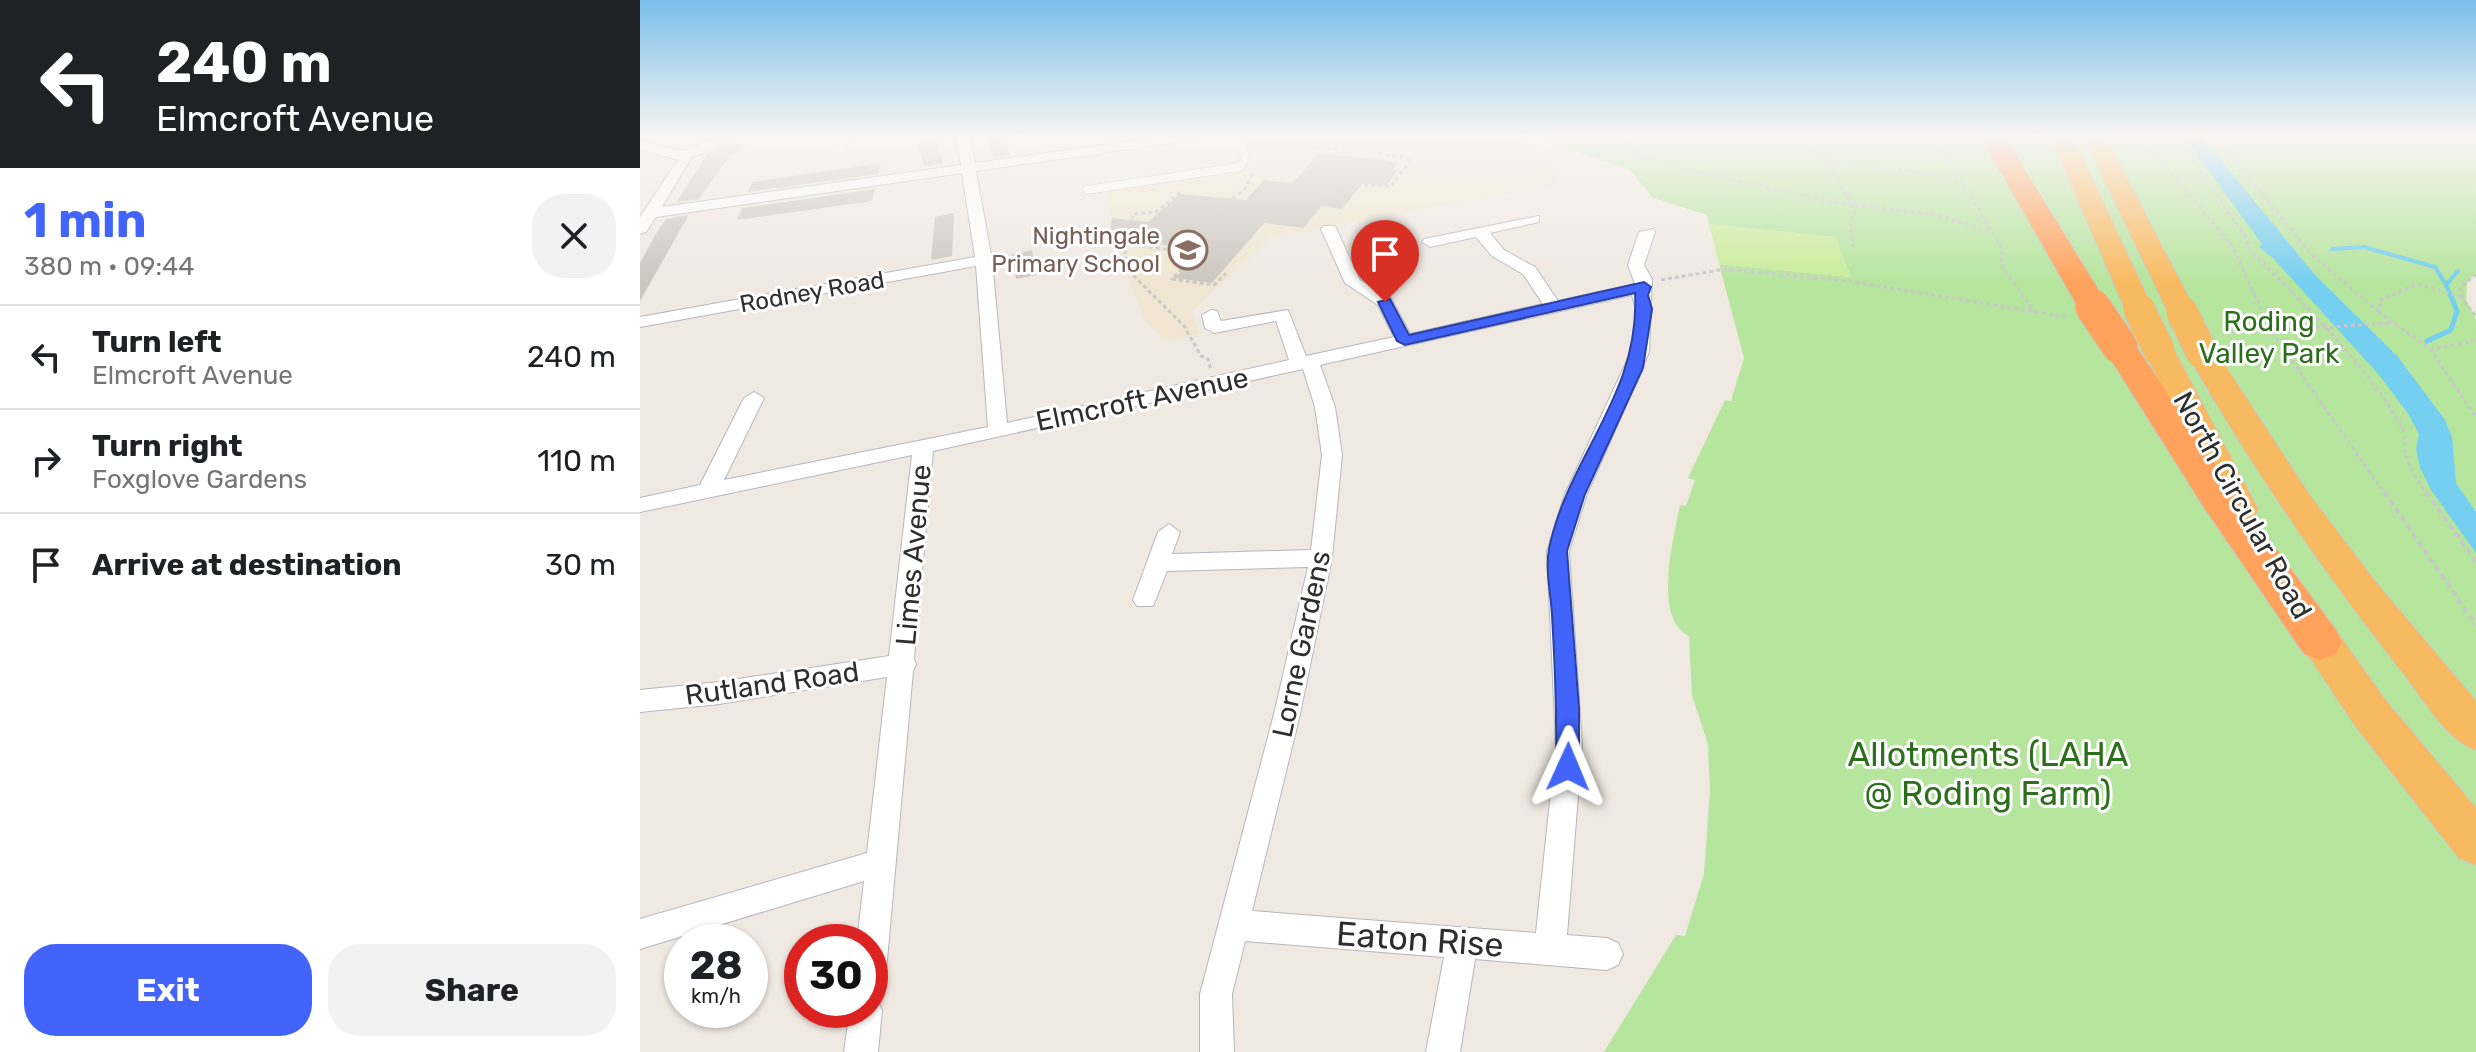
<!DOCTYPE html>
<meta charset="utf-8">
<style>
:root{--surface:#fff;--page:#f2f2f2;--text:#202124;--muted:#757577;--line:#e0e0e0;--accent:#4264fb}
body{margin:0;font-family:Rubik,sans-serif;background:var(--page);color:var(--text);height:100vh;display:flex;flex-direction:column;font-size:30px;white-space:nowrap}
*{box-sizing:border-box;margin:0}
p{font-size:26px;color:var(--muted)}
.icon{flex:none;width:44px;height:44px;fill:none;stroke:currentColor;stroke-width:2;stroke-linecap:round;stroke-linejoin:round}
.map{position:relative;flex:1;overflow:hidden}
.drawer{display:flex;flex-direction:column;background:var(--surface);width:640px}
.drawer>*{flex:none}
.guide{background:#202124;color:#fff;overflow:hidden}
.speed{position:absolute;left:24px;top:924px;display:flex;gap:16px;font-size:40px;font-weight:700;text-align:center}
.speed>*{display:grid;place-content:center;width:104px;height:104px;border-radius:50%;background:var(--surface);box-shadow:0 2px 6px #0004;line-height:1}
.speed small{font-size:20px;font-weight:400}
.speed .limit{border:12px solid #d22;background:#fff;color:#111}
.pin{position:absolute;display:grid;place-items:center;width:68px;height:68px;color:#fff;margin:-82px -34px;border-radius:50% 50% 50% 0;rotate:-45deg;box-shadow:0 0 8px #0007}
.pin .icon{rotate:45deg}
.me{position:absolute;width:88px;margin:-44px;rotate:1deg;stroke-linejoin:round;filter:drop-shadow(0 0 6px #0008)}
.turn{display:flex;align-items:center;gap:28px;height:168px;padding:0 24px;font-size:36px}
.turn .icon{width:104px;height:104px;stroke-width:2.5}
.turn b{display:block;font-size:56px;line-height:68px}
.round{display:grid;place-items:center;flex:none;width:84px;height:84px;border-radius:32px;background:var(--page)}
.head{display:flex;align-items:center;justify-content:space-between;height:136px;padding:0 24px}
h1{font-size:48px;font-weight:700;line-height:60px;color:var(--accent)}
.button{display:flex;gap:16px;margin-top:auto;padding:16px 24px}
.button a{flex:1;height:92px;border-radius:32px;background:var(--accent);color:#fff;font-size:32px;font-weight:700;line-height:92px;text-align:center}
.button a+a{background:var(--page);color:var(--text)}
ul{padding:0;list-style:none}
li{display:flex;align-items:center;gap:24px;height:104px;padding:0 24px;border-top:2px solid var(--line)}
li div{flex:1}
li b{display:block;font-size:30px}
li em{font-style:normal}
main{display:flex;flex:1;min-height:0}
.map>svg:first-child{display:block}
.education{fill:#f0e6d1}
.green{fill:#b6e59e}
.pitch{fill:#c9ec9a}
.water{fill:#75cff0}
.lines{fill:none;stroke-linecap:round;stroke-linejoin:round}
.stream-far1{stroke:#75cff0;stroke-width:4}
.stream{stroke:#75cff0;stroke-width:5}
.building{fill:#cbc7bf}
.service-casing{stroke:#b4b7c1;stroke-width:9}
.minor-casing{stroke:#b4b7c1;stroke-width:2}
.trunk-casing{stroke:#c9c9c9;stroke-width:2}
.motorway-casing{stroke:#c9c9c9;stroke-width:2}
.path-far1{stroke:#c9c9c9;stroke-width:3;stroke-dasharray:4 3;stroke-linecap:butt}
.path{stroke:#c9c9c9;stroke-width:4;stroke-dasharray:6 4;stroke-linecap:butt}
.service{stroke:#fff;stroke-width:8}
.minor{fill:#fff;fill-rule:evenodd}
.trunk{fill:#f8ba60;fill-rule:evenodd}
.motorway{fill:#ffa35c;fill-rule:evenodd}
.trunk-bridge-casing{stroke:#c9c9c9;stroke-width:33;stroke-linecap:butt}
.motorway-bridge-casing{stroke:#c9c9c9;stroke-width:37;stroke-linecap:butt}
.trunk-bridge{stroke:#f8ba60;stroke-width:31}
.motorway-bridge{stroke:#ffa35c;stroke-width:35}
.route{fill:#4264fb;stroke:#2b41a3;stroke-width:2}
.labels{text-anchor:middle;stroke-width:6;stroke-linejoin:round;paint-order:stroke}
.far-education-label{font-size:24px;fill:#785e54;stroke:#fff;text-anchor:end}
.far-street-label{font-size:24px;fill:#2e2e2e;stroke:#fff}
.park-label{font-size:28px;fill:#2c6e1b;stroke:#fff}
.street-label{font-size:28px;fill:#2e2e2e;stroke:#fff}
.near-park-label{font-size:34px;fill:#2c6e1b;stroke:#fff}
.near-street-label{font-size:34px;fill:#2e2e2e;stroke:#fff}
</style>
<main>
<section class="drawer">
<div class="guide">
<div class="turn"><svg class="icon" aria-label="left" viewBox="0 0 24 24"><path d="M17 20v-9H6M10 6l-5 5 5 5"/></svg><div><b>240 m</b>Elmcroft Avenue</div></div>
</div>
<div class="head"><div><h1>1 min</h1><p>380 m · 09:44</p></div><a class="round"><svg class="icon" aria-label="close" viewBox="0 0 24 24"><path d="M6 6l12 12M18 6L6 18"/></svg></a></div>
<ul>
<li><svg class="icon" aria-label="left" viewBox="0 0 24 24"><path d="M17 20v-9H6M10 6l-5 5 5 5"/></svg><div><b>Turn left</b><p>Elmcroft Avenue</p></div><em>240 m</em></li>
<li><svg class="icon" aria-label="right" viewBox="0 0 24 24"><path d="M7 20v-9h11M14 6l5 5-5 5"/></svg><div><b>Turn right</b><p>Foxglove Gardens</p></div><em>110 m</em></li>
<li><svg class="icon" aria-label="arrive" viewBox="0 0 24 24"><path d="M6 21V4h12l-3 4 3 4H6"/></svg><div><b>Arrive at destination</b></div><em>30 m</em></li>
</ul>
<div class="button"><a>Exit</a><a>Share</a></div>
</section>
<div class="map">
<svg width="1836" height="1052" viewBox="0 0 1836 1052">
<rect width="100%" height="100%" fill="#efe9e1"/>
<path class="education" d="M605,136L860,138L901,147L919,184L631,237L551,312L560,334L527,341L505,321L482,262L465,189L609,167Z"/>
<path class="green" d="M901,136H1836V272L1827,282L1826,299L1836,320V1052H964L1036,935L1045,936L1064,874L1070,791L1068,744L1052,695L1049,636C1012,618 1034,537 1040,505L1046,506L1055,480L1048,478L1085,400L1091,401L1104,358L1079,264L1211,277L1195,237L1069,224L1067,215L1013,198L989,169L909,143Z"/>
<path class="pitch" d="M1069,224L1195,237L1211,277L1079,264Z"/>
<path class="water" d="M1543,136H1561L1675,275L1758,357L1805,420L1812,437L1816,483L1836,512V553L1791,490L1780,468L1776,449L1779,434L1767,412L1739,375L1633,258L1619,247L1622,244Z"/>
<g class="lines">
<path class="stream-far1" d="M1692,249L1724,247L1795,267L1806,285
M1811,296L1806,285L1818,271"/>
<path class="stream" d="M1787,341L1811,330L1817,311L1810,294"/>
</g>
<path class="building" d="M347,136H365L370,155L353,157Z
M296,141L303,164L284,167L278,144Z
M93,143L108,146L90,155L59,199L37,202L67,154Z
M679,153L744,160L758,163L753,170H758L747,185L722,184L702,209L681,206L664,228L624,223L572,283L535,278L562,251L518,244L523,239L470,233L472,218L508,222L540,194L606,200L624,180L650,183L656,179Z
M241,163L238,174L108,192L112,182Z
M235,189L232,201L97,220L102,208Z
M314,213L312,256L291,260L295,217Z
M48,215L47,218L0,301V263L17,232L26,219Z
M392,250L396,275L376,279L372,254Z"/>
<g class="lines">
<defs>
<path id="service" d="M201,145L207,136
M447,190L599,167L605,160L601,136"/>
<path id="minor" d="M83,136H101L51,158L22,207L321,165L316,136H330L335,163L528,136H562L555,140L336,171L352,260L367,423L649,360L636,321L574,333L565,328L562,315L571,310L577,311L581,321L648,310L666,356L754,337L738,305L705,283L681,229L683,226H695L720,280L751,298L770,334L903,304L883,274L852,256L836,237L790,247L782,242L784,239L899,216V222L850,233L864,250L895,267L918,301L995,284L988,265L999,232L1013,229L1015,232L1004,265L1012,279L1009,352L947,494L929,551L942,745L927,935L967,938L978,943L983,954L978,965L967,970L835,959L820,1052H786L804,957L605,941L592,994L594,1052H560V994L634,714L668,567L527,571L513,606H497L493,600L518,532L529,524L540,532L532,554L671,550L682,455L675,407L663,369L293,451L274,659L276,664L273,671L246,971L241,982L230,987V942H217L224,881L0,949V919L227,853L247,677L79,704L0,712V690L79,682L249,656L272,455L0,512V498L60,485L104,398L114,392L124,398L84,480L348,427L336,266L0,327V317L335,257L322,173L16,217L6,232L0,234V217L38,160L0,149V141L44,151ZM992,295L996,309L991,352L925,494L907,551L916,745L896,933L612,911L660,714L692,558L702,455L695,407L680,365Z
M230,995L237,999L242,1010L238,1052H204L210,1010H230Z"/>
<path id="trunk" d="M1410,136H1432L1513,309L1509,315H1489L1485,309Z
M1443,136H1465L1556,312L1552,318H1532L1528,312Z
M1519,341L1530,344L1534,350L1618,509L1613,518L1600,521L1587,518L1582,509L1504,350L1508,344Z
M1562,344L1573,347L1668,493L1738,585L1836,701V750C1806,740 1785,701 1766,677C1685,574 1611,467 1547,353L1551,347Z
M1663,600L1677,604L1746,701L1836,808V865L1819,858L1716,727L1649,626L1643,615L1649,604Z"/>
<path id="motorway" d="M1340,136H1364L1469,307L1464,314H1442Z
M1480,337L1492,340L1591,488L1696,630L1702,642L1696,654L1680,660L1664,654L1563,506L1463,347L1468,340Z"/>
</defs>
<use href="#service" class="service-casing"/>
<use href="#minor" class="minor-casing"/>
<use href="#trunk" class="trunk-casing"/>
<use href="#motorway" class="motorway-casing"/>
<path class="path-far1" d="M647,136L674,147L705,150
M989,136L990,146L999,156L1049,170L1193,202L1298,215L1354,233
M1155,136L1186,156L1215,212L1210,222L1213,250
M1295,136L1362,249L1361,264L1395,313
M1500,136L1592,246L1632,332L1745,494
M1537,136L1606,238L1610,250C1664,304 1723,361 1762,427C1767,435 1764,443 1765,451C1768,468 1778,481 1787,494
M1574,136L1671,254L1740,313
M1189,161L1319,178
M540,192L516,212L493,214L485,253L489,271L544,326L561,356L568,359L571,370
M678,206L697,184L751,186L772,159L730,152L723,136
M576,211L604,190L614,173
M488,244L557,254L532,279L574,285L586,273
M1836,274L1820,288L1824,301L1836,316
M1021,280L1085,269L1208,281L1427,317
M1822,297L1778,284L1740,300V313L1790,349L1836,417
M1592,333L1752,323
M1790,349L1831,342L1836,336"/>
<path class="path" d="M1744,492L1836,625
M1786,492L1836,562"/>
<use href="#service" class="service"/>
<use href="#minor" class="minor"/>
<use href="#trunk" class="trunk"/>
<use href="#motorway" class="motorway"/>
<defs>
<path id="trunk-bridge" d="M1499,309L1519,350
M1542,312L1562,353"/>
<path id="motorway-bridge" d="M1453,307L1480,347"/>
</defs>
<use href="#trunk-bridge" class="trunk-bridge-casing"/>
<use href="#motorway-bridge" class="motorway-bridge-casing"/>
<use href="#trunk-bridge" class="trunk-bridge"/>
<use href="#motorway-bridge" class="motorway-bridge"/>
</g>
<linearGradient id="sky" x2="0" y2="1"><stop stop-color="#7abfeb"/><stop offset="0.48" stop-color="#f8f5f2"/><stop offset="1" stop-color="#f8f5f2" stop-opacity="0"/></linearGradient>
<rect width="1836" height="283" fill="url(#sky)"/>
<path class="route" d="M1004,282L1011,287L1008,295L1012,309L1003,368L945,494L927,551L939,708V767L936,774L928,777L920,774L916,767C917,716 915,666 912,615C911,595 905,569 909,549C928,456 1001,394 995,293L765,345L757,341L738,302L750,299L769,335Z"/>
<defs>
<symbol id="school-ring" viewBox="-11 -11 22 22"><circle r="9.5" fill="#fff" stroke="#8d6e63" stroke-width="1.5"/><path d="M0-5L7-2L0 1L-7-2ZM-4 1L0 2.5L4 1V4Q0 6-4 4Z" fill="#8d6e63"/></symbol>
</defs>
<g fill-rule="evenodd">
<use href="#school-ring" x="526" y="228" width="44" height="44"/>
</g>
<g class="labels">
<g class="far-education-label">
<text x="520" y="244">Nightingale<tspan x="520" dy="28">Primary School</tspan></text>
</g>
<g class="far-street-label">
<text transform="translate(172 292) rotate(-10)" y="8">Rodney Road</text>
</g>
<g class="park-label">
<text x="1629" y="331">Roding<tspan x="1629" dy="32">Valley Park</tspan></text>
</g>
<g class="street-label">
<text transform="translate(502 399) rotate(-12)" y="10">Elmcroft Avenue</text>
<text transform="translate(1603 505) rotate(61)" y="10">North Circular Road</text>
<text transform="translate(273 555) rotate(-85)" y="10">Limes Avenue</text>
<text transform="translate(661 644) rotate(-78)" y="10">Lorne Gardens</text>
<text transform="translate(132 683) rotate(-8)" y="10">Rutland Road</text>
</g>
<g class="near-park-label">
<text x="1348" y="766">Allotments (LAHA<tspan x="1348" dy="39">@ Roding Farm)</tspan></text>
</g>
<g class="near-street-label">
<text transform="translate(780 939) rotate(4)" y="12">Eaton Rise</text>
</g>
</g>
</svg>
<div class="speed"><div>28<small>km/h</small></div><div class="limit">30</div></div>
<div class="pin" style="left:745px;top:302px;background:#d93025"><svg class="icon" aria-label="arrive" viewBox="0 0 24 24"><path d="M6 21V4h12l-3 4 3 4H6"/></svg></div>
<svg class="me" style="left:928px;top:767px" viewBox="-20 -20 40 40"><path d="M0-17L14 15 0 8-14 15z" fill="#4264fb" stroke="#fff" stroke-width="4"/></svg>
</div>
</main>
